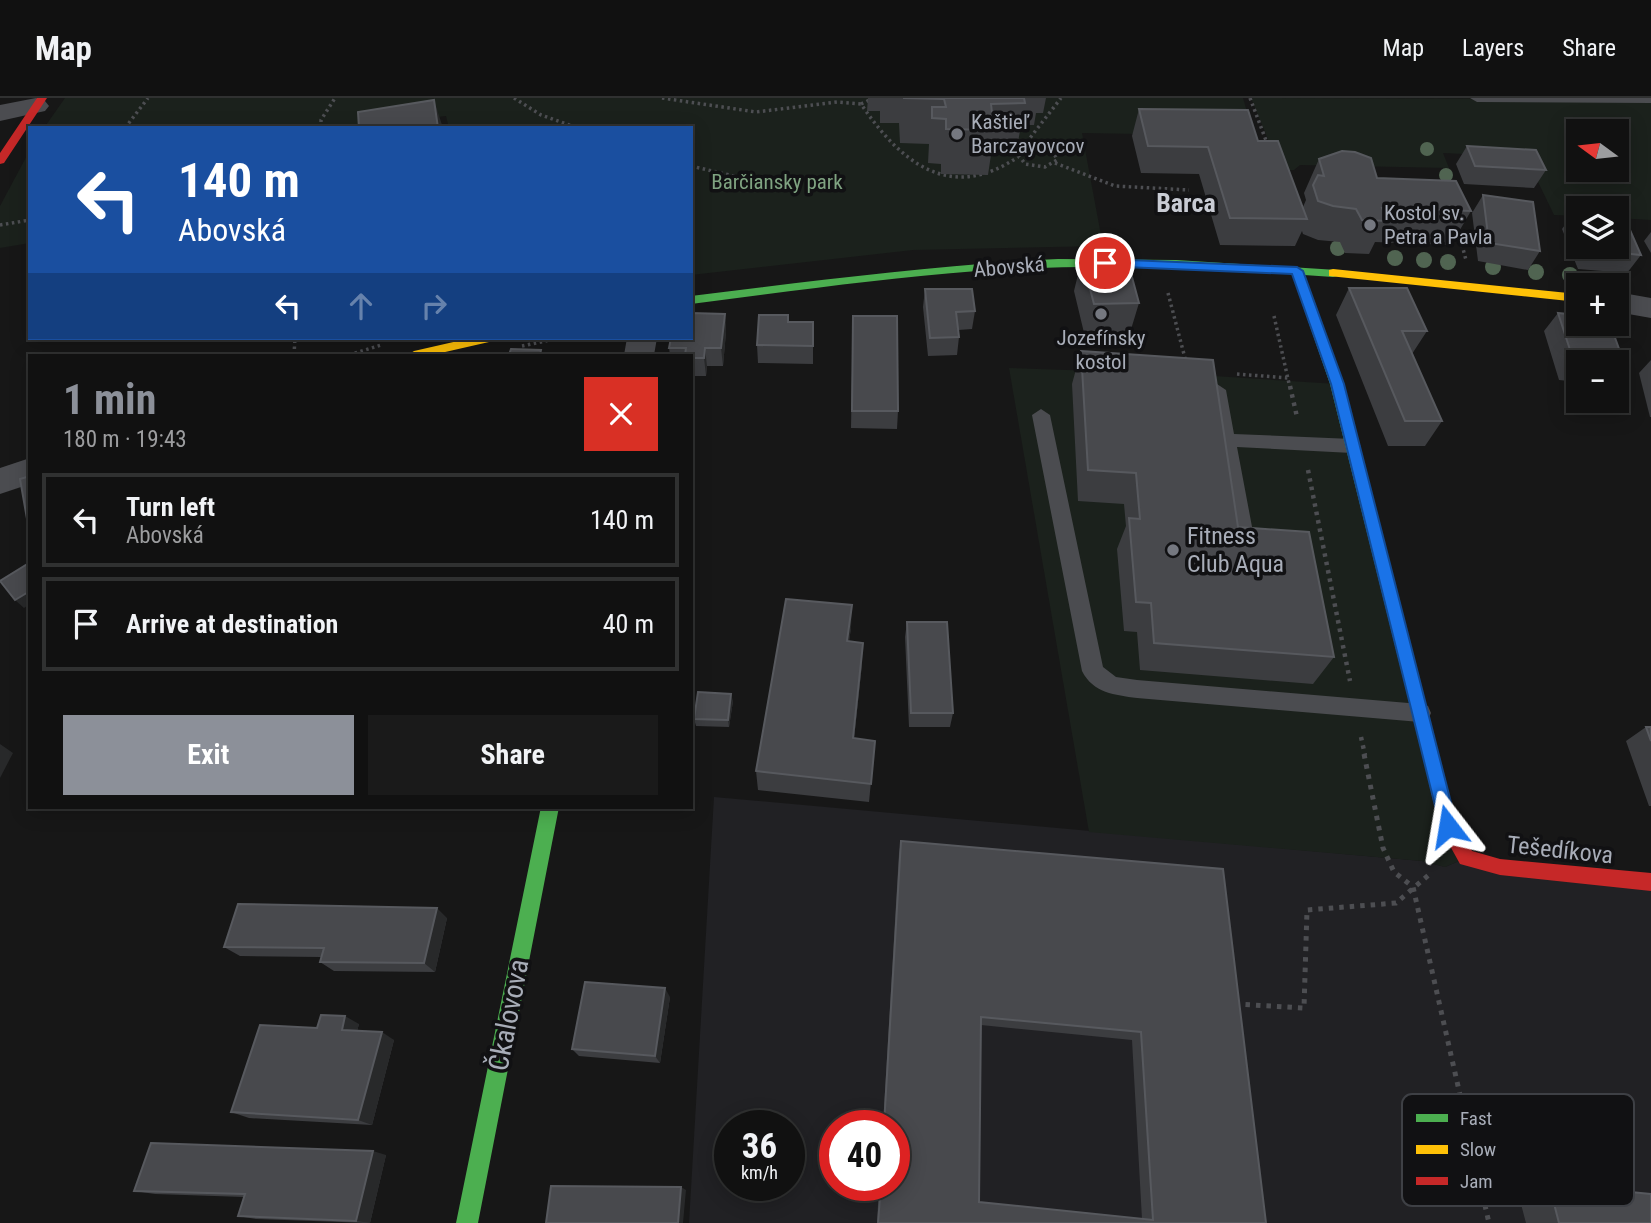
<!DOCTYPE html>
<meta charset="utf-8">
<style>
:root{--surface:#111;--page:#1a1a1a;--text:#f1f3f6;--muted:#9c9d9f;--line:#303131;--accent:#8c9099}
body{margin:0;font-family:"Roboto Condensed",sans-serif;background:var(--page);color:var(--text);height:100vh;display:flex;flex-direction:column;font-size:26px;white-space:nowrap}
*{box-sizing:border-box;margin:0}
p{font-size:23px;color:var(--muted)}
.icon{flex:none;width:38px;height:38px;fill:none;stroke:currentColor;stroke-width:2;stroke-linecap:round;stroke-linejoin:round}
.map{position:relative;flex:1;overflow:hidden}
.panel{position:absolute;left:28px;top:256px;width:665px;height:455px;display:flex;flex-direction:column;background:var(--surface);border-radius:0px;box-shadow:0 4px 18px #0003,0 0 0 2px var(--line)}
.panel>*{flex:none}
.top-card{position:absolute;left:28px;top:28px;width:665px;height:214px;border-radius:0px;box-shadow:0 4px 18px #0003,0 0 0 2px var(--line);background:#1a4fa0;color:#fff;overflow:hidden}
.needle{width:46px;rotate:285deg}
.buttons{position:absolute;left:1566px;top:21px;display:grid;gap:14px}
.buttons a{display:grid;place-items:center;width:63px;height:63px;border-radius:0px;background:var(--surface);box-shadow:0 4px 18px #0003,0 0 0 2px var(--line);font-size:35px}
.speed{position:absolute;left:714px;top:1012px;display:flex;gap:14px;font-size:35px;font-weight:700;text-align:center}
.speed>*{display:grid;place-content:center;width:91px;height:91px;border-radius:50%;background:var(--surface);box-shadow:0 4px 18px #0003,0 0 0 2px var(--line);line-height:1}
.speed small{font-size:18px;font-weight:400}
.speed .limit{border:10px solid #d22;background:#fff;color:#111}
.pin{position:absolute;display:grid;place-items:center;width:60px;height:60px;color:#fff;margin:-30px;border:4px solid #fff;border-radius:50%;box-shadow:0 2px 7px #0007}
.me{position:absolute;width:77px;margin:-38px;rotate:346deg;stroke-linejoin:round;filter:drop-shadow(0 0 5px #0008)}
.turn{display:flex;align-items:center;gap:24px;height:147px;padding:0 35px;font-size:32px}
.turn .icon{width:91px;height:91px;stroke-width:2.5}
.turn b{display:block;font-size:49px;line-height:60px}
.lanes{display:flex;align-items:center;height:66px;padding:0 35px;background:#0003;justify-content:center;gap:35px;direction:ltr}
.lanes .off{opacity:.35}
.round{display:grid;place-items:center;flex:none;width:74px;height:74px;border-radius:0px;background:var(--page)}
.head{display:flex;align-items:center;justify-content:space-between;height:119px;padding:0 35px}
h1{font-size:42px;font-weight:700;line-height:52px;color:var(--accent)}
.cta{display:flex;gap:14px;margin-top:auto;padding:14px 35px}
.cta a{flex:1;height:80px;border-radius:0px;background:var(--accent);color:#fff;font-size:28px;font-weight:700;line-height:80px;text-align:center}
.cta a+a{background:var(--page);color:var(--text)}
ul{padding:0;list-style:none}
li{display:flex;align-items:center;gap:21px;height:94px;margin:0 14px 10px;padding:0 21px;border:4px solid var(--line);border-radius:0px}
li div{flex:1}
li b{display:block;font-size:26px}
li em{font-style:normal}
header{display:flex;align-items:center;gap:42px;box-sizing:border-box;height:98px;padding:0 35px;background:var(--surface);border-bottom:2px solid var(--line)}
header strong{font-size:33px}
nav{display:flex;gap:38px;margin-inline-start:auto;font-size:24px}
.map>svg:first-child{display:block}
.built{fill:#212124;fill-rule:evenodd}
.green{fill:#1b211c;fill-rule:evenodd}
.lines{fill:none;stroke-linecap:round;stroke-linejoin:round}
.path-far2{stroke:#4d4e52;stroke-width:3.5;stroke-dasharray:2.5 3.5;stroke-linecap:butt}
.path-far1{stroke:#4d4e52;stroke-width:4.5;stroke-dasharray:3.5 5;stroke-linecap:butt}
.path{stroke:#4d4e52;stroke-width:5;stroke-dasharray:4.5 6;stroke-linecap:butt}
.lane{fill:#4b4c50;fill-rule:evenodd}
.street{fill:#4b4c50;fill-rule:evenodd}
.fast{fill:#4caf50;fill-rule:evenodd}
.slow{fill:#ffc107;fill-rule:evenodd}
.jam{fill:#c62828;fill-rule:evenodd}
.tree{fill:#506451}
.wall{fill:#3c3d40;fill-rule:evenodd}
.shaded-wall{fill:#28292a}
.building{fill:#48494d;stroke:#57595e;stroke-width:2;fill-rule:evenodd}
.route{fill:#1a73e8;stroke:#114b97;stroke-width:2}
.poi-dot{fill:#757880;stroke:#111113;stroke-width:2.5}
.labels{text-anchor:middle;stroke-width:7;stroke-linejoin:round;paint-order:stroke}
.far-poi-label{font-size:21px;fill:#a8adb8;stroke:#111113;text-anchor:start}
.far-park-label{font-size:21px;fill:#7fa381;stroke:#111113}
.far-street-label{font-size:21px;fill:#a8adb8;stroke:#111113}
.poi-label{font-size:24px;fill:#a8adb8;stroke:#111113;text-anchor:start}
.street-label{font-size:24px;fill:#a8adb8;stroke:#111113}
.far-district-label{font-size:26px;font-weight:bold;fill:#c9ccd4;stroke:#111113}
.near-street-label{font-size:28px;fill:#a8adb8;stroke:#111113}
.key{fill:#111113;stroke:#3e4045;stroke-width:2}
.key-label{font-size:19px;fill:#a8adb8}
</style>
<header>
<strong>Map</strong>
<nav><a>Map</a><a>Layers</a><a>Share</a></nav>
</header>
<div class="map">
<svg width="1651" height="1125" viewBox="0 0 1651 1125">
<rect width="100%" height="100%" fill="#171717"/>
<path class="built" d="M714,699L1422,763L1445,769L1466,760L1651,784V1125H689ZM730,1027H789V1087H730ZM835,1027H894V1087H835Z"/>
<path class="green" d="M65,0H1243L1254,38L1082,35L1103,148L913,152L691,177V30H449L446,18L337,30H44Z
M1251,0L1651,1V122L1617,120V110H1578V118L1554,117L1526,59L1443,55L1449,70L1300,67L1294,72L1281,73ZM1578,33H1617V72H1578Z
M30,52V145L0,150V108Z
M1009,270L1183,276L1337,286L1466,760L1445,769L1422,763L1089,734Z"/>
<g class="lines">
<path class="path-far2" d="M514,0L541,17L578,30
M662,0L756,14L837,4L861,6C901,65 950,105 1018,59
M1250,0L1267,45
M861,6L874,0
M125,30L148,0
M321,30V22L335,0
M1029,47L1052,51L1057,62L1045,69L1025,66L1018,56Z
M1023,49L1061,0
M1055,65L1115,88L1189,92
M691,68L742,80
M0,127L30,122
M1455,132H1458L1466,162
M1168,195L1186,264
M1274,218L1290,290
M522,248L559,240
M294,257L295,240
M349,257L381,247
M1237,276L1288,280"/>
<path class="path-far1" d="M1290,288L1297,319
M1308,372L1350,583
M1361,639L1365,657"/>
<path class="path" d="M1364,656L1383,750L1394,774L1413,789L1489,1125
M1235,906L1304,910L1307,812L1396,805L1431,775"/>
<path class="lane" d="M1470,0H1651V5L1477,4Z
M1217,286L1226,292L1234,336L1352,341L1361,348L1352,355L1237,349L1256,450L1253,455H1239L1236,450L1208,292Z
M1041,311L1050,317L1103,569L1116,579L1137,582L1420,606L1428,608L1431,615L1428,622L1420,624L1137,600C1115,597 1093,595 1082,573L1032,317Z"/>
<path class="street" d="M36,0L45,3L49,8L45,13L0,23V7Z
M1617,194L1651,200V220L1617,214Z
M627,240H657L654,257H624Z
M30,360V386L0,396V370Z"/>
<path class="fast" d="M1058,161L1176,162L1337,172V178L1333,179L1304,177L1344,286L1442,672L1440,677L1434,680L1428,677L1426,672L1330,286L1292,176C1187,168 1082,166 977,173C882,180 787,194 691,206V198C814,183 935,167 1058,161Z
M541,709H559L478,1125H456Z"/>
<path class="slow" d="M1333,171L1578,196V204L1329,178V172Z
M471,240H495L489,244L432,257H408L414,253Z"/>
<path class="jam" d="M37,0H47L4,65L0,66V55Z
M1434,664L1440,667L1442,672L1456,726L1472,753L1500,761L1651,775V793L1500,777L1460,766L1439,728L1426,672L1428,667Z"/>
</g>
<g class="tree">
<circle cx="1427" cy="51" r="7"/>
<circle cx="1446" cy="77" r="7"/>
<circle cx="1338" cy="150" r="8"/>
<circle cx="1395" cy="160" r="8"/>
<circle cx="1424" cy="162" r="8"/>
<circle cx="1448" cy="164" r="8"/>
<circle cx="1493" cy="169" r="8"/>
<circle cx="1536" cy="174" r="8"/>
<circle cx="1570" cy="177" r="8"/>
</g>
<path class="wall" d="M868,0H1046L1043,15H1036L1034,27H1021L1017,50H992L988,77L941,76V66L928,65L929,46L900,45L899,25H880V13H867Z
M1139,11L1258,43L1303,109L1306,102L1304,95L1319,61L1377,80L1471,113L1451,147L1375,144L1369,156L1345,155L1340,144L1318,142L1303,136L1302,133L1295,148L1220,147L1199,76L1141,75L1132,38Z
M1467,48L1546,72L1534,90L1464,86L1456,66Z
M1483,97L1540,153L1528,172L1478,163L1472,115Z
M1575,113H1578V149H1617L1641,157L1627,175L1578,171L1562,131Z
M1651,134V155L1644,143Z
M1097,148L1119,157L1139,205L1129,238L1085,239L1074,193L1082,160H1094Z
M1349,190L1427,233L1412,256L1442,323L1425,348H1388L1336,217Z
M925,191L975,213L972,231L958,232L959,239L957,257L928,258L923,209Z
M1558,215L1626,270L1617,280V264H1578V284L1559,282L1544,233Z
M725,216L726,234L723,268H707L706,278H691V257H670L669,250Z
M853,218L898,313L897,331L851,330Z
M789,224H813V266L758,265L757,247Z
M1081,253L1238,429L1334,559L1313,586L1140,572L1137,534L1124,533L1117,451L1126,428L1124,406L1078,403L1072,286Z
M1651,262V319H1650L1639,275Z
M907,524L953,615L950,629H909L905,539Z
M851,530L849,543L862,566L854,641L875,643L869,704L758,692L756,673Z
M733,603L729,629L696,628L694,621Z
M1646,629H1651V708H1649L1626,643Z
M901,743L1223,771L1266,1125H877L879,1087H894V1027H883L899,755ZM981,927L1132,942L1142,1121L979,1104Z
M447,820L435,874L334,873L320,864L321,859L240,858L224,849Z
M670,899L660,965L579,958L572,951Z
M359,926L357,933L394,942L372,1027L249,1020L231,1014L317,930Z
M386,1057L370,1125L256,1121L238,1118L244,1099L155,1096L134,1093Z
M1549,1086L1651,1125H1526L1517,1091Z"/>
<path class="shaded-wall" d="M434,2L443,30H438Z
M725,216L726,234L723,268L721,250Z
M705,250L707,268L706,278L704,260Z
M30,493V506L24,510L15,502Z
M852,507L851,530L846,565L847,543Z
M863,545L862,566L852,660L853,640Z
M731,596L733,603L729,629L728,622Z
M692,617L695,631L691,664V622Z
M0,646L13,655L0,680Z
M437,810L447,820L435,874L424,865Z
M665,890L670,899L660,965L655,958Z
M345,918L359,926L355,940L342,932Z
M382,934L394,942L372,1027L358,1022Z
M373,1053L386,1057L370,1125L356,1123Z
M681,1089L686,1092L683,1125H678Z"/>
<path class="building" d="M903,0H1024L1025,5L991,6L994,32L946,31V21L932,20V9H946L944,1Z
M434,2L438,30H359L358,14Z
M1139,11L1248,12L1258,43H1278L1307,121L1230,120L1208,49L1148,48Z
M1467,48L1536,52L1546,72L1475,68Z
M1342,53L1355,54L1371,60L1377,80L1456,83L1471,113L1382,110L1387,123L1362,122L1356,111L1333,108L1318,103L1313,87L1318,77L1324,78L1319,61Z
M1483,97L1533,104L1540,153L1489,145Z
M1617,116H1623L1641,157L1592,152L1590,149H1617Z
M1116,147L1119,157H1126L1139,205L1094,206L1082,160H1101L1097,148Z
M1349,190H1407L1427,233H1402L1442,323H1405Z
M925,191H972L975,213L956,214L959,239L930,240Z
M691,215L725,216L721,250H705L704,260H691V257H685L686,250H669L671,240H691Z
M1558,215L1578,217V226H1610L1626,270L1617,269V264H1574Z
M759,217H788V224H813V248L757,247Z
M853,218H897L898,313H852Z
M511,251L541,252L540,257H509Z
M1081,253L1213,262L1238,429L1309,434L1334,559L1154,545L1151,505L1136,504L1129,420L1140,421L1136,375L1088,372Z
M30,378V438L20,381Z
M29,465L30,493L15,502L0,483Z
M786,501L852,507L847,543L863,545L853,640L875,643L871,686L756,673Z
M907,524H947L953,615H911Z
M698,594L731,596L728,622L694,621Z
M1646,629H1651V643Z
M901,743L1223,771L1266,1125H878L881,1087H894V1027H884ZM981,919L1141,934L1153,1122L979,1104Z
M238,806L437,810L424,865L320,864L324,850L224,849Z
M585,884L665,890L655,958L572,951Z
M321,917L345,918L342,932L382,934L358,1022L231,1014L260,927L317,930Z
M151,1045L373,1053L356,1123L238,1118L245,1096L134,1093Z
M1549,1086L1651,1096V1125H1559Z
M551,1088L681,1089L678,1125H546Z"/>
<path class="route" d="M1105,161L1297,169L1303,173L1344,286L1457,728L1455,734L1448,737L1442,734L1440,728L1331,286L1292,176L1101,168V162Z"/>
<g class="poi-dot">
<circle cx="957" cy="36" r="7"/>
<circle cx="1370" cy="127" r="7"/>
<circle cx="1101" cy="216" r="7"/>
<circle cx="1173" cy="452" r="7"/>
</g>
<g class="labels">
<g class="far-poi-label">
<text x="971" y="31">Kaštieľ<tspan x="971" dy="24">Barczayovcov</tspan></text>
<text x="1384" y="122">Kostol sv.<tspan x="1384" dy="24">Petra a Pavla</tspan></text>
<text x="1101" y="247" text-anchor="middle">Jozefínsky<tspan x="1101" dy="24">kostol</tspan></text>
</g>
<g class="far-park-label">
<text x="777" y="91">Barčiansky park</text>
</g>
<g class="far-street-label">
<text transform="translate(1009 169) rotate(-5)" y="7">Abovská</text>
</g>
<g class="poi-label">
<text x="1187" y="446">Fitness<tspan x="1187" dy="28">Club Aqua</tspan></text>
</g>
<g class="street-label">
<text transform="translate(1560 752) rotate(6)" y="8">Tešedíkova</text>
</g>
<g class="far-district-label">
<text x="1186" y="114">Barca</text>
</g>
<g class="near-street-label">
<text transform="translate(508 917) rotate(-79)" y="10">Čkalovova</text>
</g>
</g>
<rect x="1402" y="996" width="232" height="112" rx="10" class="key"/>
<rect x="1416" y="1016" width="32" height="8" fill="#4caf50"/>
<rect x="1416" y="1047" width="32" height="9" fill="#ffc107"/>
<rect x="1416" y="1079" width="32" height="8" fill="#c62828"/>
<g class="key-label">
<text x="1460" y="1027">Fast</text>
<text x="1460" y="1058">Slow</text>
<text x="1460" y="1090">Jam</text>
</g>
</svg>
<div class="buttons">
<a><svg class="needle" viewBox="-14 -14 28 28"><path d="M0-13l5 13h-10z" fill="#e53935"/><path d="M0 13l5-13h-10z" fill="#9c9d9f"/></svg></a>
<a><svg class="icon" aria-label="layers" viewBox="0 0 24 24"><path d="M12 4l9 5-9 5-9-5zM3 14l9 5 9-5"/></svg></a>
<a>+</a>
<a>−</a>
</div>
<div class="speed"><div>36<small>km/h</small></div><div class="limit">40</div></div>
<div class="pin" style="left:1105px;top:165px;background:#d93025"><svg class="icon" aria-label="arrive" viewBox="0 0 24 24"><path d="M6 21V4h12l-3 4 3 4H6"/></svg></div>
<svg class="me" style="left:1448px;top:728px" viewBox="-20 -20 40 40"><path d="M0-17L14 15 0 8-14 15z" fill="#1a73e8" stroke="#fff" stroke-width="4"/></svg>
<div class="top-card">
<div class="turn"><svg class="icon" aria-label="left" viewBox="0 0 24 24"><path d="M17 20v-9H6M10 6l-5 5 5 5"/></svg><div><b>140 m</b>Abovská</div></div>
<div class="lanes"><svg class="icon" aria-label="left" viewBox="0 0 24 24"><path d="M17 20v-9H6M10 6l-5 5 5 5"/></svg><svg class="icon off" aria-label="ahead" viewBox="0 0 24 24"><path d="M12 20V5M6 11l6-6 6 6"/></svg><svg class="icon off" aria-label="right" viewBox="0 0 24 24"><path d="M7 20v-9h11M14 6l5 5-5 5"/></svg></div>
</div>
<section class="panel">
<div class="head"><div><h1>1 min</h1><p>180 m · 19:43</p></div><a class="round" style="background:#d93025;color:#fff"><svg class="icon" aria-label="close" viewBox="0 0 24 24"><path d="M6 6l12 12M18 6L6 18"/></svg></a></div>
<ul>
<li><svg class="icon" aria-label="left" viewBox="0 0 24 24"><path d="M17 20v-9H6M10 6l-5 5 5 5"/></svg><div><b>Turn left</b><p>Abovská</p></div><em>140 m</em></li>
<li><svg class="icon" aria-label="arrive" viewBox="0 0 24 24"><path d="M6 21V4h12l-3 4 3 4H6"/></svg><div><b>Arrive at destination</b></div><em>40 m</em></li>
</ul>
<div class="cta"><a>Exit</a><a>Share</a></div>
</section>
</div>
